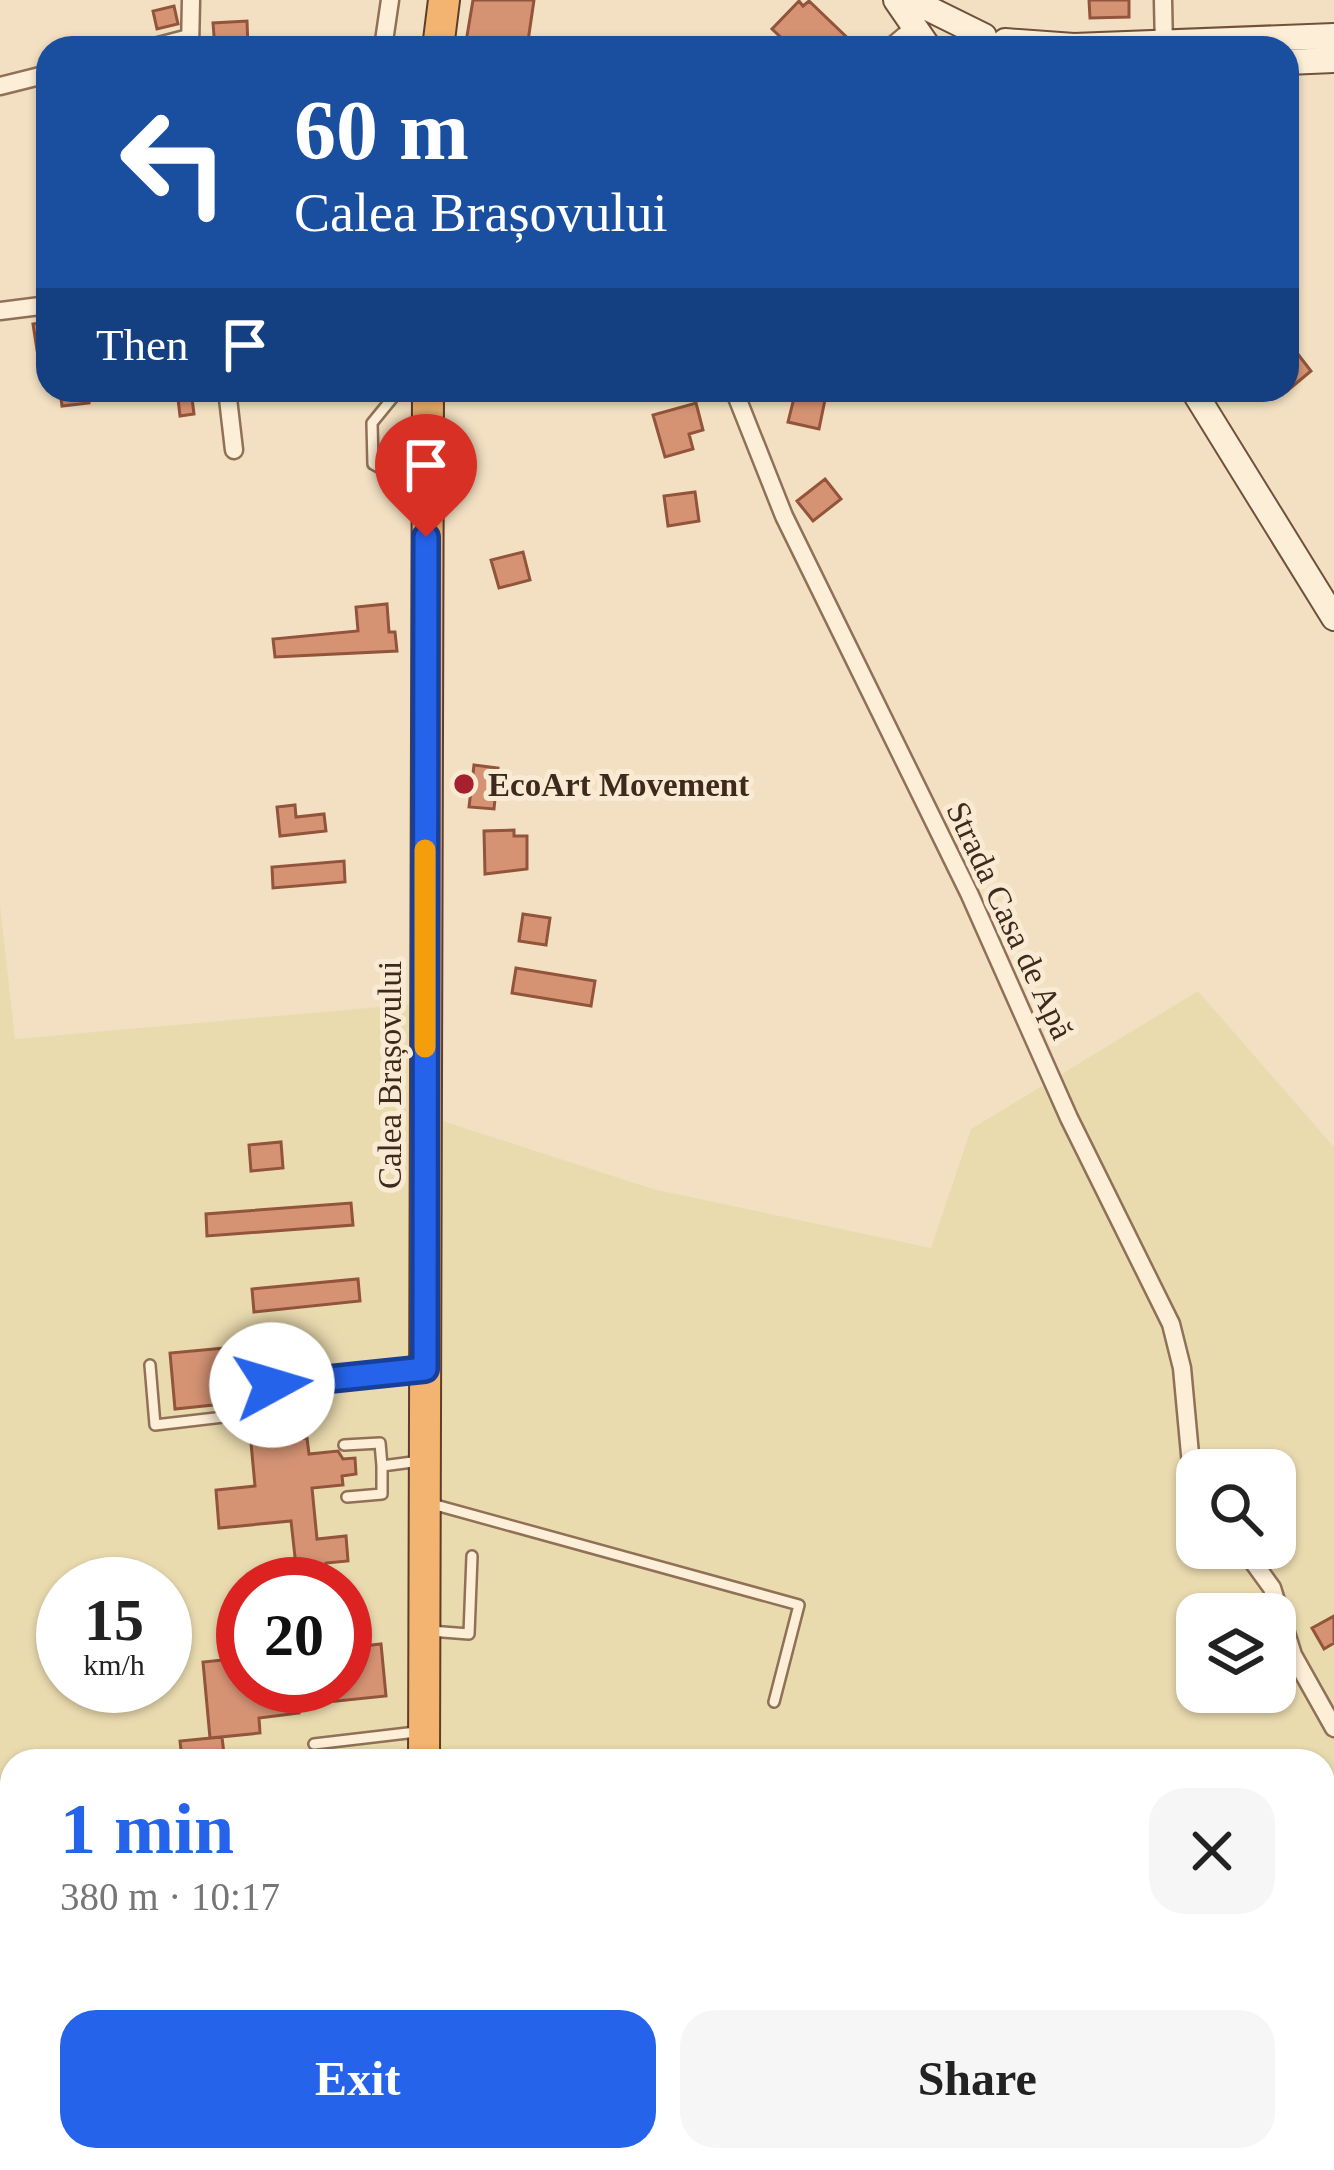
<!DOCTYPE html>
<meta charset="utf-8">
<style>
:root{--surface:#fff;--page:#f6f6f6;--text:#222;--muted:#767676;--accent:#2563eb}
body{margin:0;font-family:"Times New Roman",serif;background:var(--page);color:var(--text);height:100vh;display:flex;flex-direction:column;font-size:45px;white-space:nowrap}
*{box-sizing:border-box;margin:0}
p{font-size:39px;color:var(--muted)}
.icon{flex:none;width:66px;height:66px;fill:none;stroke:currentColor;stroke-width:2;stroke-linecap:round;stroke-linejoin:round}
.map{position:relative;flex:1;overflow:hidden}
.details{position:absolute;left:0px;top:1749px;width:1335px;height:423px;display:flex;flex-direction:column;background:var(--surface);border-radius:36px 36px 0 0;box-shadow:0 3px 9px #0004}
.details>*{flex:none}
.top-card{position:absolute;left:36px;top:36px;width:1263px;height:366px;border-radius:36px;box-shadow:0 3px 9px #0004;background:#1a4fa0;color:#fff;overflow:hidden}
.controls{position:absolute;left:1176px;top:1449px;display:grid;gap:24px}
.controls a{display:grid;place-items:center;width:120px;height:120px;border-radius:24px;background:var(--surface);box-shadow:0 3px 9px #0004;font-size:60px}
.speed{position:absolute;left:36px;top:1557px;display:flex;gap:24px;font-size:60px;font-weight:700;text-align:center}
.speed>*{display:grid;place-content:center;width:156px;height:156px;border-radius:50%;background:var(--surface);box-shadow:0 3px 9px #0004;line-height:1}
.speed small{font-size:30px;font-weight:400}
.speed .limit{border:18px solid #d22;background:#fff;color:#111}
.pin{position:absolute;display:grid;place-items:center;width:102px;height:102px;color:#fff;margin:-123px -51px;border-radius:50% 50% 50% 0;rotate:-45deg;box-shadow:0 0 12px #0007}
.pin .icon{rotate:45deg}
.me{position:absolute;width:132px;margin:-66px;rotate:84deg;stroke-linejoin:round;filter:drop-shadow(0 0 9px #0008)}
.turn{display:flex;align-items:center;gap:42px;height:252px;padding:0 60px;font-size:54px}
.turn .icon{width:156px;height:156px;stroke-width:2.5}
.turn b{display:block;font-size:84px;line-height:102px}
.then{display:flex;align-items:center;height:114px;padding:0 60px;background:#0003;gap:24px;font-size:45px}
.round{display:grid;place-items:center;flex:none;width:126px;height:126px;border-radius:36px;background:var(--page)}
.head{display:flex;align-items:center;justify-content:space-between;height:204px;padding:0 60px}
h1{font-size:72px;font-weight:700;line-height:90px;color:var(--accent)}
.cta{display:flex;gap:24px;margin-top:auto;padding:24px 60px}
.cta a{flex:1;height:138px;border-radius:36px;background:var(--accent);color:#fff;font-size:48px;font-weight:700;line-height:138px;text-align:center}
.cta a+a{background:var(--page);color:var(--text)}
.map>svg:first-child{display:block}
.farmland{fill:#eadbaf;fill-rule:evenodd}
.green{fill:#d1d395}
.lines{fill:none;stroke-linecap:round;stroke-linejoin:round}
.river{stroke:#a5c5b9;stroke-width:30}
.building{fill:#d59374;stroke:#92543a;stroke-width:3}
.service-casing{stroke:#907057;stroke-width:14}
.minor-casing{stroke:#907057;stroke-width:21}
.secondary-casing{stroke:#71513a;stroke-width:28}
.trunk-casing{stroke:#5d3e2b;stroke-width:34}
.service{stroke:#fceed7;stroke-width:9}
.minor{stroke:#fceed7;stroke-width:16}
.secondary{stroke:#fceed7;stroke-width:24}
.trunk{stroke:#f2b470;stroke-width:30}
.route-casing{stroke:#184099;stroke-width:30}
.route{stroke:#2563eb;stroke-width:21}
.slow{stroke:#f59e0b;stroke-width:21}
.poi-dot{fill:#a6202d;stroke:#f9ebd3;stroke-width:4.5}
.labels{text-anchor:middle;stroke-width:10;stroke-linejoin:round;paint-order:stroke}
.poi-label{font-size:33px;font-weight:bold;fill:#3e2a1d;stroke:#f9ebd3;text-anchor:start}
.street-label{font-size:33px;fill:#3e2a1d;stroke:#f9ebd3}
</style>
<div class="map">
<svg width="1334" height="2170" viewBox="0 0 1334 2170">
<rect width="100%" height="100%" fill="#f3e0c2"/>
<path class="farmland" d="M0,905L15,1039L413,1004L418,1113L653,1189L931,1248L971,1129L1198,991L1334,1147V2170H42L34,2160H1323V1761H12V2134L0,2120ZM1197,1470H1275V1548H1197ZM63,1584H165V1686H63ZM243,1584H345V1686H243ZM1197,1614H1275V1692H1197Z"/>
<path class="green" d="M0,2120L12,2134V2160H34L42,2170H0Z"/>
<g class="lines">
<path class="river" d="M0,2042L12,2049
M102,2160L108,2170"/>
</g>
<path class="building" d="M473,0H534L527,48H465Z
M1089,0H1129V17L1090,18Z
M799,1L803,6L809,1L858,48H792L772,29Z
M174,6L178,24L157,29L153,11Z
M247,21L248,48H215L213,23Z
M48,322V368L40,369L33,324Z
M1287,340L1311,371L1287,391Z
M60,390H87L89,403L62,406Z
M177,390H191L194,414L180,416Z
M796,390H827L819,429L788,422Z
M696,403L703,430L689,434L693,449L665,457L653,415Z
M825,479L841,499L813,521L797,501Z
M695,492L699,521L668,526L664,496Z
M523,552L530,580L499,588L491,560Z
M387,604L389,632H395L397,651L275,657L273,639L358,631L356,607Z
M474,765L498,768L494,809L469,807Z
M295,805L296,817L324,814L326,831L280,836L277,807Z
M514,830V836H527V869L485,874L484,831Z
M344,861L345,882L273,888L272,867Z
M523,914L550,918L546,945L519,941Z
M516,968L595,981L591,1006L512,993Z
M281,1142L283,1168L251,1171L249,1145Z
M351,1203L353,1225L207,1236L206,1214Z
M358,1279L360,1301L254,1312L252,1289Z
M247,1346L252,1401L175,1409L170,1353Z
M307,1438L309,1454L338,1451L343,1459L355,1458L356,1474L342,1476L343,1485L312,1488L317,1539L346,1536L348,1561L326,1563L328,1584H298L291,1521L219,1528L216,1490L255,1486L251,1443Z
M1334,1616V1643L1324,1649L1312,1628Z
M381,1644L386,1696L298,1705L299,1713L259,1718L260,1733L210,1738L203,1662L243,1658V1686H345V1648Z
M222,1737L224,1754L182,1759L180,1741Z"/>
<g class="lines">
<defs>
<path id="service" d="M399,390L372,423L373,464L422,490
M150,1365L155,1425L275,1411L272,1385L420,1369
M344,1445L380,1443L382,1466L420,1461
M347,1497L382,1494V1466
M432,1504L799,1605L774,1702
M430,1631L469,1634L472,1556
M314,1744L416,1732"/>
<path id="minor" d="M1163,0L1164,48
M151,48L189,38
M190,48L191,0
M383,48L390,0
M890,48L915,27
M0,86L48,74
M0,311L48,305
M227,390L234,450
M734,390L784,516L969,893L1069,1118L1171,1324L1182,1368L1191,1465L1197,1484
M1243,1548L1272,1588L1293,1655L1334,1728"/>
<path id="secondary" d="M896,0L929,48
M911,0L984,36
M1005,41L1074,46L1334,36
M1287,62L1334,60
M1193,390L1334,618"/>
<path id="trunk" d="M438,48L444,0
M424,1761L428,390
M421,2170V2160"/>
</defs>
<use href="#service" class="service-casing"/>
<use href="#minor" class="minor-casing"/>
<use href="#secondary" class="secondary-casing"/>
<use href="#trunk" class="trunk-casing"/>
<use href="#service" class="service"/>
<use href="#minor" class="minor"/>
<use href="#secondary" class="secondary"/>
<use href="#trunk" class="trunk"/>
</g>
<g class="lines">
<defs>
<path id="route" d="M272,1385L425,1369L426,537"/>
</defs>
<use href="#route" class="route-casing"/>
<use href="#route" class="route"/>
<path class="slow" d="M425,850V1047"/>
</g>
<circle class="poi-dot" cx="464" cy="784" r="12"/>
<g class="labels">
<g class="poi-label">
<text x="488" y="796">EcoArt Movement</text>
</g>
<g class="street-label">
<text transform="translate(1011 920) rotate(65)" y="12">Strada Casa de Apă</text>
<text transform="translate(389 1075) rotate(-90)" y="12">Calea Brașovului</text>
</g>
</g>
</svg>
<div class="controls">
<a><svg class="icon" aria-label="search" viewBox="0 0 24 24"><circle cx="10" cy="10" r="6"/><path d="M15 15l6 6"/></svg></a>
<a><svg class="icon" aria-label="layers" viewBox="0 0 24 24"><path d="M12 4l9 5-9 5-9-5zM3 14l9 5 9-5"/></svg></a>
</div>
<div class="speed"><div>15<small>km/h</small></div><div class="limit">20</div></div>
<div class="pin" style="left:426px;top:537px;background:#d93025"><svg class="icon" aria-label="arrive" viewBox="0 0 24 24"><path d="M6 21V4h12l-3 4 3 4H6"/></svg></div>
<svg class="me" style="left:272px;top:1385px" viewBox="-20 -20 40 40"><circle r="19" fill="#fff"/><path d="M0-13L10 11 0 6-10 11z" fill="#2563eb"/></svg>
<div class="top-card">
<div class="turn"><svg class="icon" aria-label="left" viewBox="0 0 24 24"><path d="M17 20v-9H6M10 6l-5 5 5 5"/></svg><div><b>60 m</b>Calea Brașovului</div></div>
<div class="then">Then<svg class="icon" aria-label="arrive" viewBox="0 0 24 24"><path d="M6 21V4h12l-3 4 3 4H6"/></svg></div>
</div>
<section class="details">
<div class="head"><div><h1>1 min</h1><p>380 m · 10:17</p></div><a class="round"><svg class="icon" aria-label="close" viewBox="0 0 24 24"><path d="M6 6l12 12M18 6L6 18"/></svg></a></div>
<div class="cta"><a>Exit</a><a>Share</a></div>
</section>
</div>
